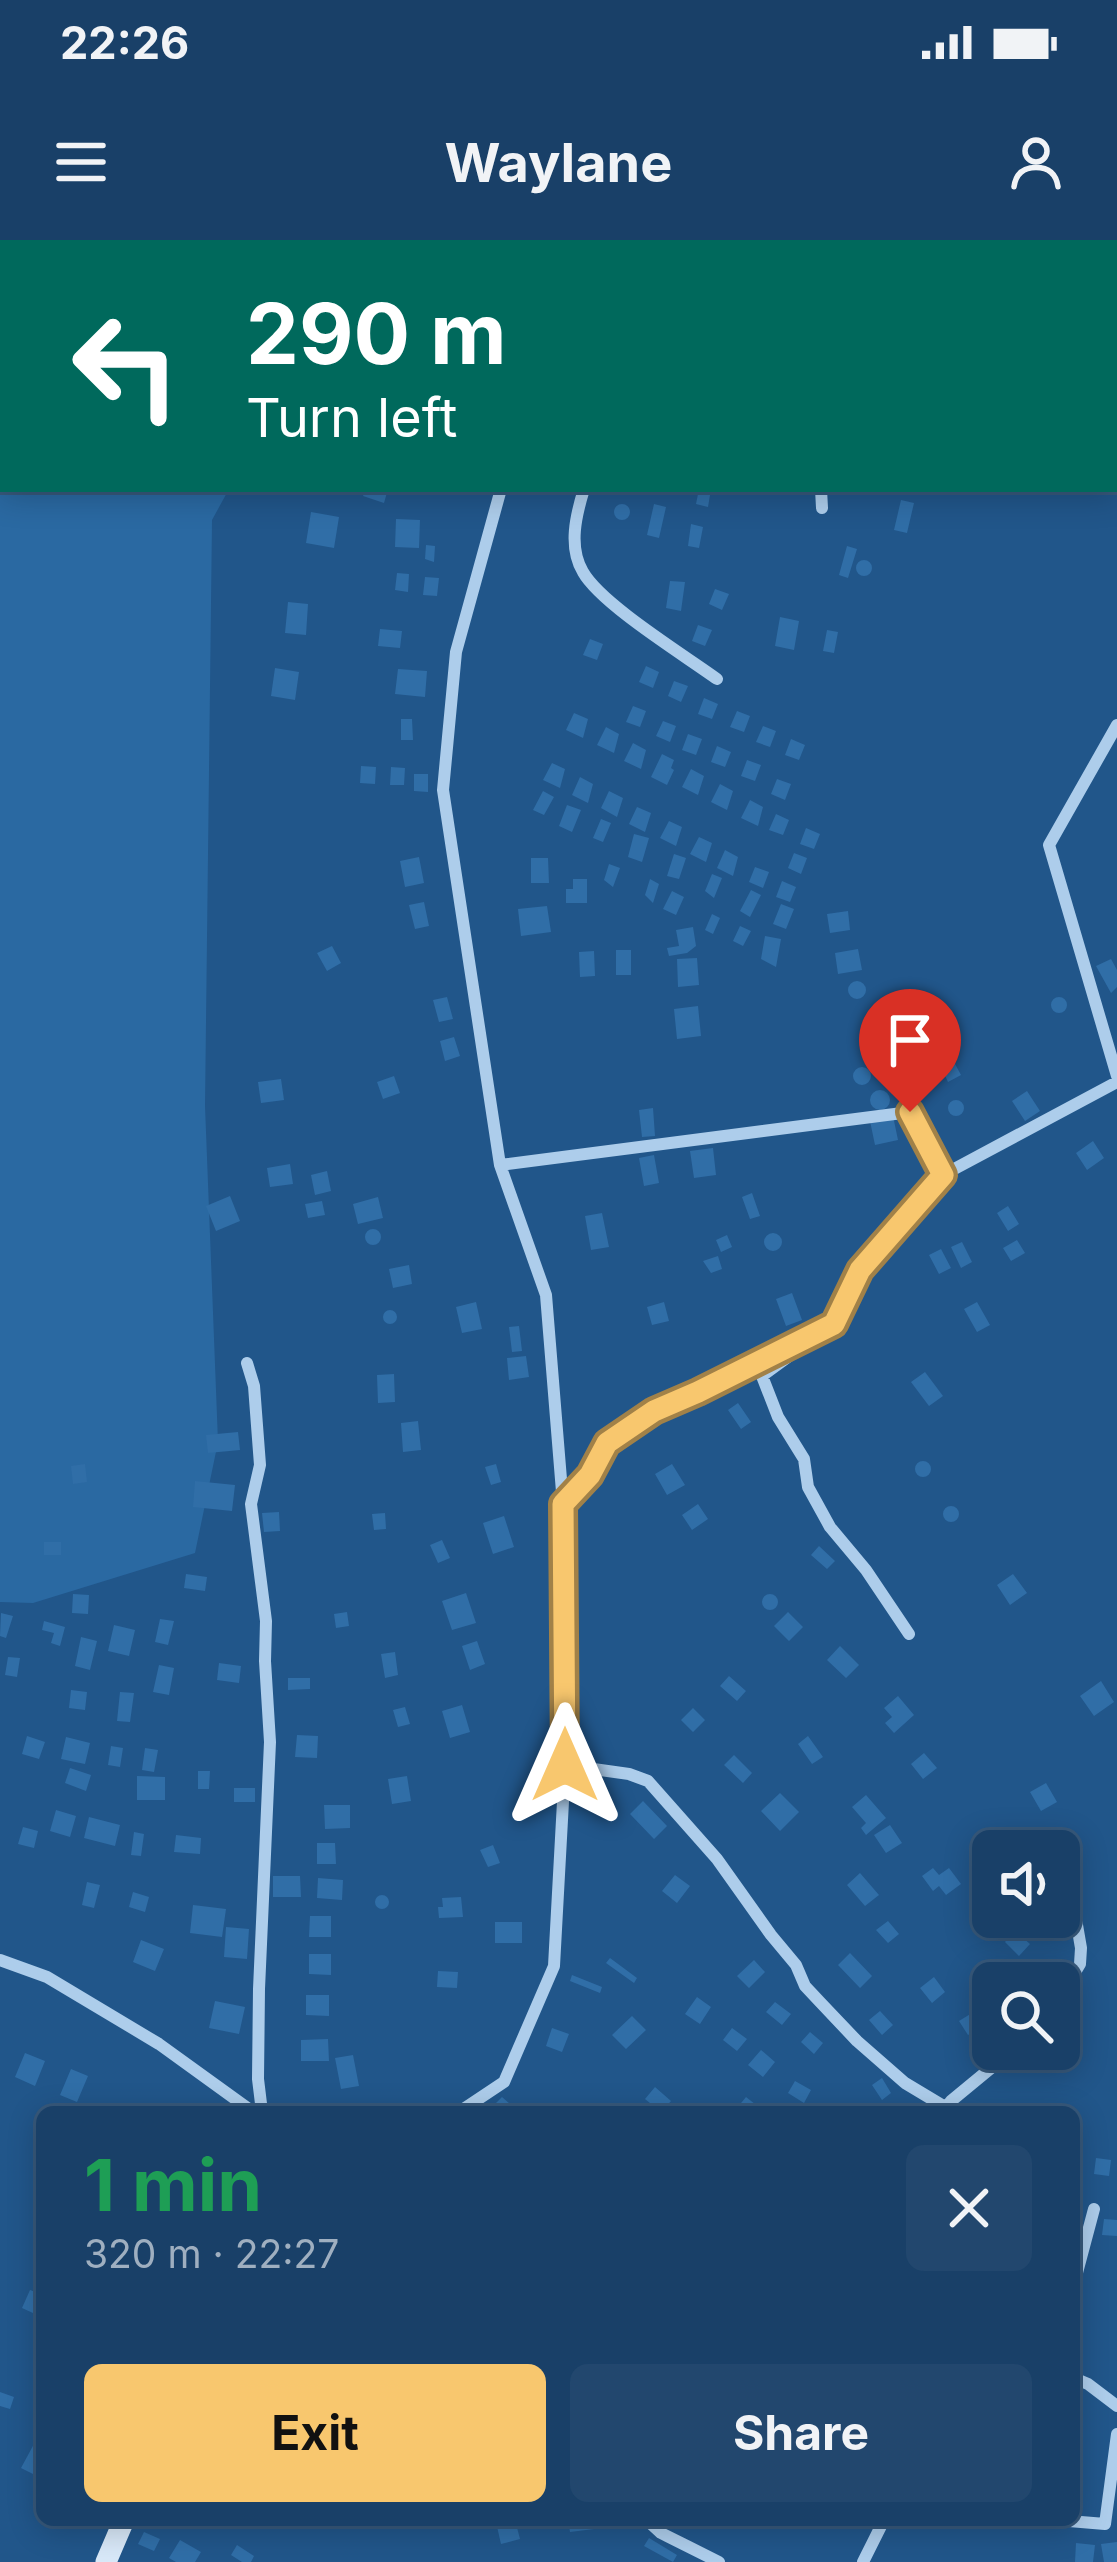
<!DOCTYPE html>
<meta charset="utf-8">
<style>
:root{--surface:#194068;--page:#22476e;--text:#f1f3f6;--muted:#9fafc0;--line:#37597c;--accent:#f8c76e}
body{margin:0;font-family:Inter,sans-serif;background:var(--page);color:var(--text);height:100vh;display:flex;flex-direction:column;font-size:45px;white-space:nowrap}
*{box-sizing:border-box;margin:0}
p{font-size:39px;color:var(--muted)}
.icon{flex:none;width:66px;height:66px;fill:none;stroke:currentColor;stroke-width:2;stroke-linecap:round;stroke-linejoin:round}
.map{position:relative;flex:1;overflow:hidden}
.panel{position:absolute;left:36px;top:1866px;width:1044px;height:420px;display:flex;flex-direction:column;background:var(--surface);border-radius:18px;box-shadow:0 6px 30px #0003,0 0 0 3px var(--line)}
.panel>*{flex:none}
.hud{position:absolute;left:0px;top:0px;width:1119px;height:252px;box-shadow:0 6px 30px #0003,0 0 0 3px var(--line);background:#00695c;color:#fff;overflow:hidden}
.fabs{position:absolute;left:972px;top:1590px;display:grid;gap:24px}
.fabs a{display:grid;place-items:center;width:108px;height:108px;border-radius:18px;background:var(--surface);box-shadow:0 6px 30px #0003,0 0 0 3px var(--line);font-size:60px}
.pin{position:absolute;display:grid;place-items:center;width:102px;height:102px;color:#fff;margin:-123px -51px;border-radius:50% 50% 50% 0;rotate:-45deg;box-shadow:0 0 12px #0007}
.pin .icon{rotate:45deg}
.me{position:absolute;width:132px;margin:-66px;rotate:0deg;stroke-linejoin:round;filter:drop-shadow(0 0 9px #0008)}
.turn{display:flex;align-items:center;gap:42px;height:252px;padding:0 48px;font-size:54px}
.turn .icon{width:156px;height:156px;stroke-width:2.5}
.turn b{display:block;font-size:84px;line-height:102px}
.round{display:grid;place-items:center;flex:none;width:126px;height:126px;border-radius:18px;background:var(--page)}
.headline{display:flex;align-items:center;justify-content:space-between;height:204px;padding:0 48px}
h1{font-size:72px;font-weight:700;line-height:90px;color:#1e9e55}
.action{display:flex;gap:24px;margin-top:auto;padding:24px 48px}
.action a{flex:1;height:138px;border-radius:18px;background:var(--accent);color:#111;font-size:48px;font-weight:700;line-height:138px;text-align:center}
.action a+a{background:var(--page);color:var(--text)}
.status{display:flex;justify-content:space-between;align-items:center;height:84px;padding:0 60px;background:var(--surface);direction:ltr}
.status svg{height:33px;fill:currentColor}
header{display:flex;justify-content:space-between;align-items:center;height:156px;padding:0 48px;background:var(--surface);font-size:54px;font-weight:700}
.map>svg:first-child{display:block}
.green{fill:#2a69a2}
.building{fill:#306ea7}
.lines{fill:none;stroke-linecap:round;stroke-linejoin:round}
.minor{stroke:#adcdeb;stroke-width:12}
.secondary{stroke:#d8e8f8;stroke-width:21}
.route-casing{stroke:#a18148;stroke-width:30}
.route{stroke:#f8c76e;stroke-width:21}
</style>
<div class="status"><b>22:26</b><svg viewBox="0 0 49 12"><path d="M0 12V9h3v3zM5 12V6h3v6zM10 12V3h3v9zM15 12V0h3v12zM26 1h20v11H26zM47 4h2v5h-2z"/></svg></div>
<header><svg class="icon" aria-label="menu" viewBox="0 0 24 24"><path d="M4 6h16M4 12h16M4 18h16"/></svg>Waylane<svg class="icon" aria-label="person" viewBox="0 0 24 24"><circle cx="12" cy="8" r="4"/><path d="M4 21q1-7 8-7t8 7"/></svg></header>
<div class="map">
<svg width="1117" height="2322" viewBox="0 0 1117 2322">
<rect width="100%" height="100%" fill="#21568a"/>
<path class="green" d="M0,0H362L361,3H3V249H229L212,280L205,866L218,1202L195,1313L33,1363L0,1362Z"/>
<path class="building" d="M366,249H388L384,263L363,256Z
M699,249H711L708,267L696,264Z
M901,260L914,263L907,293L894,290Z
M654,264L666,267L659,298L647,295Z
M614 272a8 8 0 1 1 16 0a8 8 0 1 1-16 0Z
M311,272L339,277L334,308L306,303Z
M396,279L420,280L419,308L395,307Z
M691,284L703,287L699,308L688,306Z
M426,305L435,306L434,322L425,319Z
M847,306L857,309L848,338L839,335Z
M856 328a8 8 0 1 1 16 0a8 8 0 1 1-16 0Z
M397,333L409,334L408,352L395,350Z
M425,337L439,338L437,356L423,355Z
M670,341L685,342L681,371L666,368Z
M715,349L729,354L722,370L709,364Z
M288,362L308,364L306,395L285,393Z
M780,377L799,381L794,410L775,406Z
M698,385L712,390L705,406L692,401Z
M380,389L402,391L400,408L378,406Z
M827,390L838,392L834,413L823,411Z
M590,399L603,404L597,420L583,415Z
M646,426L659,432L653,448L639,442Z
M275,428L299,432L295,460L271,456Z
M398,429L427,431L425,457L395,454Z
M674,441L688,446L681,462L668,456Z
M704,458L718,464L712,479L698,474Z
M633,466L646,471L640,487L626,482Z
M737,471L750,476L744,492L730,487Z
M574,473L588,479L583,498L566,490Z
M401,479H412L413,500H401Z
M663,481L676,486L670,502L656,496Z
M763,486L776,491L770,507L756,502Z
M606,487L619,494L614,513L597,505Z
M688,494L702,499L696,515L682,510Z
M791,499L805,505L799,520L785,515Z
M633,503L646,510L641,529L624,521Z
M717,506L731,512L725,527L711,522Z
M662,514L674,520L671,528L674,530L667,545L651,537Z
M747,520L761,525L755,541L741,536Z
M552,523L565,529L560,548L543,540Z
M361,526L376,527L375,544L360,543Z
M391,527L405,528L404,545H390Z
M691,529L704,536L698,555L682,547Z
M414,534H428V552L414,551Z
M580,537L593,544L588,563L572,555Z
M777,539L791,544L785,560L771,554Z
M720,544L733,551L727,570L711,562Z
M543,551L554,557L544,575L533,570Z
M609,551L623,558L617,577L601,568Z
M750,560L763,567L758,586L741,578Z
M567,565L581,570L572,592L559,586Z
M637,567L651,573L645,592L629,584Z
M776,574L789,580L783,595L769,590Z
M601,579L611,583L603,602L593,598Z
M669,581L682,587L676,606L660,598Z
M806,588L820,594L814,609L800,604Z
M634,594L649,598L642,622L628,617Z
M699,597L712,603L706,622L690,614Z
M725,610L738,617L733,636L717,628Z
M794,613L807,618L801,634L788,628Z
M674,614L686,618L679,639L667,636Z
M419,617L424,643L405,647L400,621Z
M531,618H548L549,643H531Z
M609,624L620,628L613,647L604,640Z
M755,627L769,632L763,648L749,642Z
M712,634L722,638L714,658L705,651Z
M573,639H587V663H566V649H573Z
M650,639L659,644L653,663L645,655Z
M782,641L796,647L790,662L776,657Z
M751,650L761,655L750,677L740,671Z
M672,651L684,657L676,675L663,669Z
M424,662L429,686L415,689L409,665Z
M781,664L794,669L786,689L773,684Z
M547,666L551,692L521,696L518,669Z
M848,671L850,690L830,693L827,674Z
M712,674L720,678L713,694L705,690Z
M740,686L751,691L743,706L733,701Z
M693,687L696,706L687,713L669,716L667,708L679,706L676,690Z
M765,696L781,699L776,727L761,719Z
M332,706L341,723L327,731L317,713Z
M858,709L862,730L838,734L835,713Z
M616,710H631V735H616Z
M594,711L595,736L580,737L579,712Z
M697,718L699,745L678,747L677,719Z
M1111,719L1117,730V747L1111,753L1096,726Z
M848 750a9 9 0 1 1 18 0a9 9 0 1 1-18 0Z
M447,757L453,779L439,782L433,760Z
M1051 765a8 8 0 1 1 16 0a8 8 0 1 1-16 0Z
M698,766L701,796L677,799L674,769Z
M936,782L950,805L937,814L922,791Z
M454,797L460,816L445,821L440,801Z
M954,822L961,835L948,842L942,829Z
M853 836a9 9 0 1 1 18 0a9 9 0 1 1-18 0Z
M394,836L400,853L383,859L377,842Z
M281,839L284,860L261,863L258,842Z
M870 860a10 10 0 1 1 20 0a10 10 0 1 1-20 0Z
M1027,851L1040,871L1025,881L1012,861Z
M948 868a8 8 0 1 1 16 0a8 8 0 1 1-16 0Z
M653,868L655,896L642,897L639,870Z
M893,876L898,900L875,905L870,881Z
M1093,901L1104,918L1087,930L1076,913Z
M713,908L716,935L694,938L690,911Z
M654,915L659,943L644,946L639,918Z
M290,924L293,944L270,947L267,928Z
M327,931L331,951L315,955L311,935Z
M752,953L760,976L750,979L742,957Z
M230,956L240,981L216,991L206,966Z
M378,957L383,978L358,984L353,964Z
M322,961L325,975L308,978L305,964Z
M1008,966L1019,984L1008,991L997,973Z
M602,973L609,1007L591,1010L585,976Z
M365 997a8 8 0 1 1 16 0a8 8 0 1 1-16 0Z
M764 1002a9 9 0 1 1 18 0a9 9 0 1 1-18 0Z
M727,995L732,1007L721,1012L716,1000Z
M1017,1000L1025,1013L1011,1021L1003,1008Z
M962,1002L972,1022L961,1028L951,1007Z
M941,1009L951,1028L939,1034L929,1015Z
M718,1016L722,1029L711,1033L703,1021Z
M409,1025L412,1044L393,1048L389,1029Z
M792,1053L802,1080L786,1086L776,1059Z
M476,1062L482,1089L462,1093L456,1067Z
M664,1062L669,1081L652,1085L647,1067Z
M977,1062L990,1085L977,1092L964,1069Z
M383 1077a7 7 0 1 1 14 0a7 7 0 1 1-14 0Z
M519,1086L522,1111L512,1112L509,1087Z
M526,1116L529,1137L509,1140L507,1118Z
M925,1132L943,1156L929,1166L911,1142Z
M394,1134L395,1162L378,1163L377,1135Z
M738,1163L751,1182L741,1189L728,1170Z
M418,1181L421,1210L403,1212L401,1183Z
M238,1192L240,1210L208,1213L206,1195Z
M915 1229a8 8 0 1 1 16 0a8 8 0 1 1-16 0Z
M85,1224L87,1242L73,1244L71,1226Z
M496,1224L501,1242L491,1245L485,1227Z
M672,1224L685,1245L667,1255L655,1234Z
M195,1241L235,1245L232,1271L193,1267Z
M698,1264L708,1279L692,1290L682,1275Z
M943 1274a8 8 0 1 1 16 0a8 8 0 1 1-16 0Z
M279,1272L280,1291L264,1292L262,1273Z
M385,1273L386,1289L374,1290L372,1274Z
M504,1276L514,1307L493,1314L483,1283Z
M442,1300L450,1318L438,1323L430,1305Z
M44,1302H61V1315H44Z
M819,1306L835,1321L827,1329L811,1315Z
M186,1334L207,1337L205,1351L184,1348Z
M1013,1334L1027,1353L1010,1365L997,1345Z
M466,1353L476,1383L452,1390L442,1361Z
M73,1354L89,1355L88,1374L72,1373Z
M762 1362a8 8 0 1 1 16 0a8 8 0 1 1-16 0Z
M347,1372L349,1386L336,1388L334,1374Z
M788,1372L803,1387L789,1401L774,1386Z
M1,1373L13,1376L6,1398L0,1396Z
M160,1379L174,1381L168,1405L155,1402Z
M44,1381L65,1387L60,1406L51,1403L54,1393L42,1390Z
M114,1385L135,1390L129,1416L108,1411Z
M81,1397L97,1401L90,1430L75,1426Z
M477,1401L485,1424L470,1430L462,1406Z
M840,1406L859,1425L846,1438L827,1420Z
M395,1412L398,1435L385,1438L381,1414Z
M8,1417L20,1418L17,1437L5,1435Z
M219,1423L241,1426L239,1443L217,1440Z
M159,1425L174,1428L169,1455L153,1452Z
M729,1436L746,1451L737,1461L720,1446Z
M288,1438H310V1449L288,1450Z
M1101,1441L1114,1462L1094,1476L1080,1456Z
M71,1450L87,1452L85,1470L69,1468Z
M120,1452L134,1453L130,1482L117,1481Z
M898,1456L914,1475L894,1493L885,1483L892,1477L884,1468Z
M462,1465L470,1492L450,1498L442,1471Z
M405,1467L410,1484L398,1487L393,1470Z
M693,1468L705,1480L693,1492L681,1480Z
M297,1495L318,1496L317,1518L295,1517Z
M27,1496L45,1502L39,1519L22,1514Z
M808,1496L823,1517L812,1524L798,1504Z
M66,1497L90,1503L85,1524L61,1519Z
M111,1506L123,1508L120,1527L108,1525Z
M145,1508L158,1510L154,1532L142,1530Z
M924,1513L937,1528L923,1539L911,1524Z
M734,1515L752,1533L743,1543L724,1525Z
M70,1528L91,1535L86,1551L65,1543Z
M198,1531H210L209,1549H198Z
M137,1536L165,1537V1560H137Z
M407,1536L411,1561L392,1564L388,1539Z
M1046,1543L1057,1562L1041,1571L1030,1552Z
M234,1548H255V1562H234Z
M780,1553L799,1572L780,1591L761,1571Z
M866,1555L886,1578L866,1595L861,1588L866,1583L852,1567Z
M643,1561L667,1586L654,1599L630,1574Z
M324,1565H350V1588L325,1589Z
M56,1570L76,1576L70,1597L50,1591Z
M89,1577L120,1585L115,1606L84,1598Z
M890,1585L902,1603L886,1613L874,1595Z
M23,1587L38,1591L34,1608L18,1604Z
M134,1592L144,1594L141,1616L131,1615Z
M176,1595L201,1598L200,1614L174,1612Z
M317,1603H335L336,1624H317Z
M493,1605L500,1623L488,1627L480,1610Z
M933,1628L939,1635L949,1628L961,1644L946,1655L939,1646L933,1651L922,1636Z
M860,1633L879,1655L865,1666L847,1645Z
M675,1635L690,1646L677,1663L662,1651Z
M273,1636H300L301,1657H273Z
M318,1638L343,1640L342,1660L317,1658Z
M87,1642L100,1645L94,1668L82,1665Z
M133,1652L149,1657L145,1672L129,1667Z
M375 1662a7 7 0 1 1 14 0a7 7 0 1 1-14 0Z
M461,1657L463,1677L439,1678L438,1667H443L442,1658Z
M193,1665L226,1669L222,1697L190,1693Z
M310,1676H331V1697H309Z
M888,1681L899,1694L888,1703L876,1690Z
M495,1682H522V1703H495Z
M226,1687L249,1689L247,1719L224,1717Z
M1015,1691L1030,1704L1019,1716L1005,1702Z
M141,1700L164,1709L155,1731L133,1722Z
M850,1713L872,1736L860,1748L838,1725Z
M309,1714H331V1735L309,1734Z
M610,1718L637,1738L634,1743L606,1723Z
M754,1720L765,1732L749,1748L737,1736Z
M438,1731L458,1732L457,1748L437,1747Z
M572,1735L602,1747L600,1753L570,1741Z
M934,1737L945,1752L932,1763L920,1748Z
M306,1755H329V1776L306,1775Z
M697,1757L711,1767L700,1784L685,1774Z
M215,1761L245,1767L239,1794L209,1788Z
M775,1762L791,1774L782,1785L766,1772Z
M880,1771L893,1785L882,1795L869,1780Z
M972,1773L981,1787L968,1795L959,1781Z
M632,1776L646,1790L626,1809L612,1795Z
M552,1788L569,1794L562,1812L546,1806Z
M732,1788L747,1799L737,1811L723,1800Z
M810,1792L823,1803L814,1814L801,1802Z
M328,1799L329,1821H301V1800Z
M761,1810L775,1822L763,1837L748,1825Z
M25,1813L45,1821L35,1846L15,1837Z
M353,1815L359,1846L341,1849L335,1818Z
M71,1829L88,1836L77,1862L60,1855Z
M882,1838L891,1853L882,1860L872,1845Z
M795,1841L811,1850L804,1863L788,1853Z
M655,1847L671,1861L661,1872L645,1859Z
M502,1857L511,1865L505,1872H500L493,1866Z
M746,1857L760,1868L757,1872H742L737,1868Z
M1096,1918L1111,1920L1109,1936L1094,1934Z
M1104,1979L1117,1980V1996L1102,1995Z
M30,2050L41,2054L33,2073L22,2068Z
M0,2152L14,2157L10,2169L0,2166Z
M34,2204L42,2208V2226L37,2236L21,2228Z
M502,2280H515L520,2299L501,2304L496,2282Z
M568,2280H593L594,2289L570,2292Z
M144,2292L160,2299L154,2311L138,2304Z
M649,2298L677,2315L673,2322L644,2306Z
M180,2300L201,2312L195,2322H176L169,2318Z
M1117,2302V2322H1104L1101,2304Z
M1076,2303L1095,2305L1093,2322H1075Z
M237,2305L254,2316L251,2322H242L231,2315Z"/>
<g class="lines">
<path class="minor" d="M604,3L606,0
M681,3L682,0
M740,3L741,0
M584,249C576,275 568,307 583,332C601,364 684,415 717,439
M821,249L822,268
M1117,485L1049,605L1117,836
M500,925L910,872L943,935
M803,1106L762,1136L778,1177L804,1219L808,1247L830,1287L866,1330L909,1394
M247,1123L254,1146L260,1225L251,1264L266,1381L265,1421L270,1502L259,1749L258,1839L262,1872
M563,1264L590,1235L607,1203L654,1171L834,1084L860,1030L943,935L1117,842
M565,1525L629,1534L648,1541L717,1619L771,1695L796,1725L805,1746L820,1762L857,1801L905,1843L945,1867
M0,1720L47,1737L159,1804L253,1872
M1059,1759L1080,1724L1081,1708L1068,1633L1071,1611
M943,1871L951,1861L1014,1809
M459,1872L504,1842L554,1726L565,1525L563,1264L546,1055L500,925L443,550L456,412L501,249
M1074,2044L1094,1969
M1074,2138L1088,2144L1117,2166
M647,2280L661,2293L719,2322
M1057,2280L1105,2284L1117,2194
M863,2322L884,2280"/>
<path class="secondary" d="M106,2322L124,2280"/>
</g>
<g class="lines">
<defs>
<path id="route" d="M565,1525L563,1264L590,1235L607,1203L654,1171L698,1152L834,1084L860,1030L943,935L910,872"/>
</defs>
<use href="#route" class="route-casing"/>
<use href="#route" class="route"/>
</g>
</svg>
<div class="fabs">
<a><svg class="icon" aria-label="sound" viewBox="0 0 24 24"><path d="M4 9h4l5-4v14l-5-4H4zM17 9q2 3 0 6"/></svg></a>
<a><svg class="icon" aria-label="search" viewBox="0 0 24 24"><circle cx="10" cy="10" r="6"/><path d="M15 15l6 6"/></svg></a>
</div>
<div class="pin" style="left:910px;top:872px;background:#d93025"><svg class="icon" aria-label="arrive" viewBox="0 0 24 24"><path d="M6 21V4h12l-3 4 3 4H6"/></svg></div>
<svg class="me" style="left:565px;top:1525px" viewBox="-20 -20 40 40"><path d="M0-17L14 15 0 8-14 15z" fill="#f8c76e" stroke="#fff" stroke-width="4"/></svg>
<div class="hud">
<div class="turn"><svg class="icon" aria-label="left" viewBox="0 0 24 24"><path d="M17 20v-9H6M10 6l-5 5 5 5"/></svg><div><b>290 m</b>Turn left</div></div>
</div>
<section class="panel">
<div class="headline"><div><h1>1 min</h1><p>320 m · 22:27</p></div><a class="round"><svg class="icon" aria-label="close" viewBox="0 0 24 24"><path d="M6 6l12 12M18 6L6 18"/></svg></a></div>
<div class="action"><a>Exit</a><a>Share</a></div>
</section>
</div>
